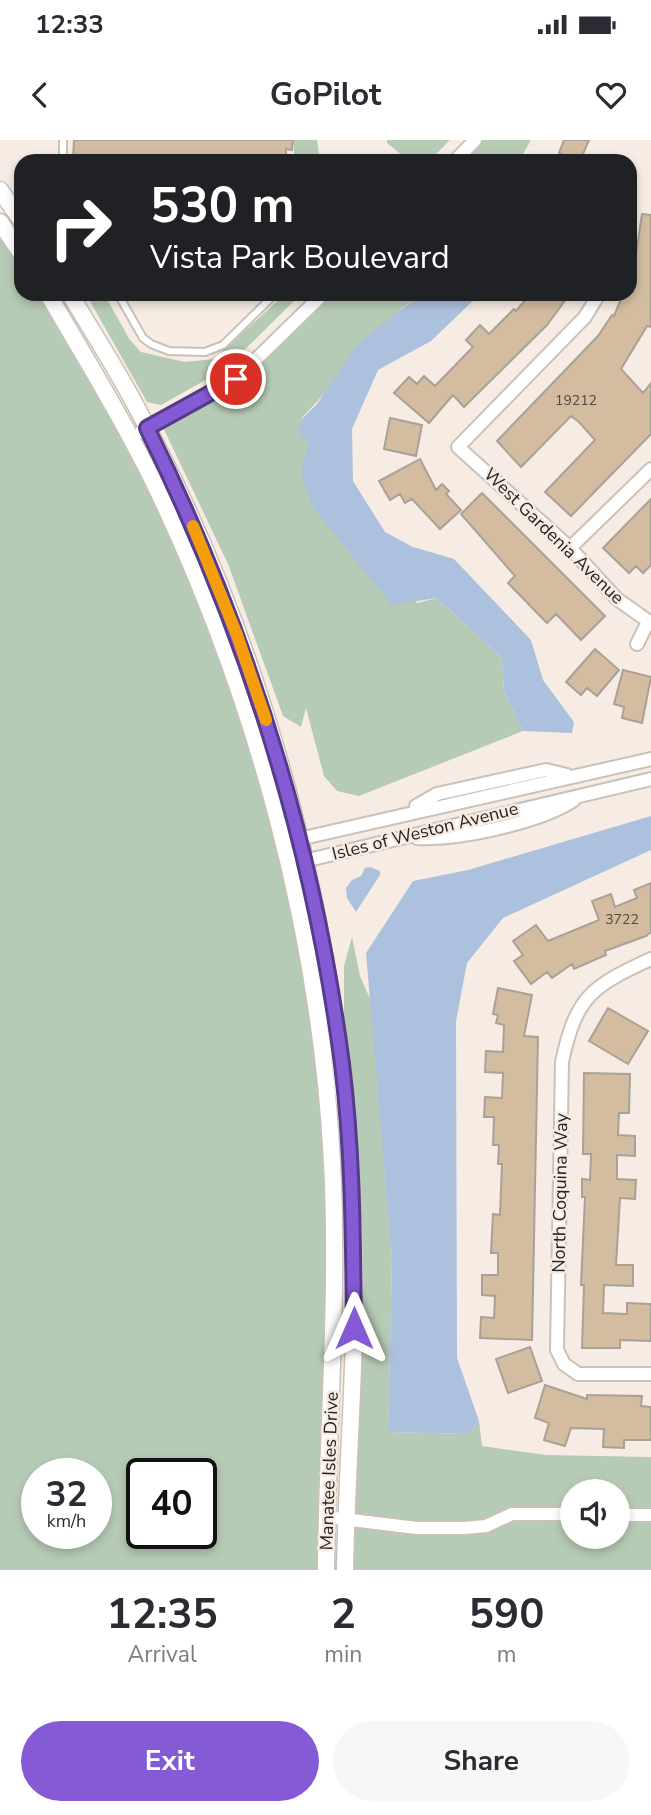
<!DOCTYPE html>
<style>
:root{--surface:#fff;--page:#f7f7f7;--text:#2b2b33;--muted:#7c7c81;--accent:#855bd5}
body{margin:0;font-family:"Nunito Sans",sans-serif;background:var(--page);color:var(--text);height:100vh;display:flex;flex-direction:column;font-size:26px;white-space:nowrap}
*{box-sizing:border-box;margin:0}
p{font-size:23px;color:var(--muted)}
.icon{flex:none;width:38px;height:38px;fill:none;stroke:currentColor;stroke-width:2;stroke-linecap:round;stroke-linejoin:round}
.map{position:relative;height:1430px;overflow:hidden}
.panel{display:flex;flex-direction:column;background:var(--surface);flex:1}
.panel>*{flex:none}
.guide{position:absolute;left:14px;top:14px;width:623px;height:147px;border-radius:21px;box-shadow:0 4px 10px #0003;background:#202124;color:#fff;overflow:hidden}
.controls{position:absolute;left:560px;top:1339px;display:grid;gap:14px}
.controls a{display:grid;place-items:center;width:70px;height:70px;border-radius:50%;background:var(--surface);box-shadow:0 4px 10px #0003;font-size:35px}
.speed{position:absolute;left:21px;top:1318px;display:flex;gap:14px;font-size:35px;font-weight:700;text-align:center}
.speed>*{display:grid;place-content:center;width:91px;height:91px;border-radius:50%;background:var(--surface);box-shadow:0 4px 10px #0003;line-height:1}
.speed small{font-size:18px;font-weight:400}
.speed .limit{border:4px solid #111;border-radius:10px;background:#fff;color:#111}
.pin{position:absolute;display:grid;place-items:center;width:60px;height:60px;color:#fff;margin:-30px;border:4px solid #fff;border-radius:50%;box-shadow:0 2px 7px #0007}
.me{position:absolute;width:77px;margin:-38px;rotate:0deg;stroke-linejoin:round;filter:drop-shadow(0 0 5px #0008)}
.turn{display:flex;align-items:center;gap:24px;height:147px;padding:0 21px;font-size:32px}
.turn .icon{width:91px;height:91px;stroke-width:2.5}
.turn b{display:block;font-size:49px;line-height:60px}
.eta{display:flex;justify-content:space-evenly;align-items:center;height:119px;text-align:center}
.eta b{font-size:42px;font-weight:700;line-height:49px}
.cta{display:flex;gap:14px;margin-top:auto;padding:14px 21px}
.cta a{flex:1;height:80px;border-radius:42px;background:var(--accent);color:#fff;font-size:28px;font-weight:700;line-height:80px;text-align:center}
.cta a+a{background:var(--page);color:var(--text)}
.status{display:flex;justify-content:space-between;align-items:center;height:49px;padding:0 35px;background:var(--surface);direction:ltr}
.status svg{height:19px;fill:currentColor}
header{display:flex;justify-content:space-between;align-items:center;height:91px;padding:0 21px;background:var(--surface);font-size:32px;font-weight:700}
.map>svg:first-child{display:block}
.green{fill:#b6cbb5;fill-rule:evenodd}
.water{fill:#acc1dd}
.building{fill:#d3bc9f;stroke:#a9a198;stroke-width:2}
.lines{fill:none;stroke-linecap:round;stroke-linejoin:round}
.lane-casing{stroke:#cac1b8;stroke-width:10}
.street-casing{stroke:#cac1b8;stroke-width:16}
.secondary-casing{stroke:#cac1b8;stroke-width:19}
.lane{stroke:#fff;stroke-width:6}
.street{stroke:#fff;stroke-width:12}
.secondary{stroke:#fff;stroke-width:16}
.route-casing{stroke:#563b8a;stroke-width:18}
.route{stroke:#855bd5;stroke-width:12}
.slow{stroke:#f59e0b;stroke-width:12}
.labels{text-anchor:middle;stroke-width:5;stroke-linejoin:round;paint-order:stroke}
.number-label{font-size:14px;fill:#524940}
.street-label{font-size:18px;fill:#272320;stroke:#f6ece3}
</style>
<div class="status"><b>12:33</b><svg viewBox="0 0 49 12"><path d="M0 12V9h3v3zM5 12V6h3v6zM10 12V3h3v9zM15 12V0h3v12zM26 1h20v11H26zM47 4h2v5h-2z"/></svg></div>
<header><svg class="icon" aria-label="back" viewBox="0 0 24 24"><path d="M15 5l-7 7 7 7"/></svg>GoPilot<svg class="icon" aria-label="heart" viewBox="0 0 24 24"><path d="M12 20l-8-8c-3-5 5-10 8-4 3-6 11-1 8 4z"/></svg></header>
<div class="map">
<svg width="651" height="1430" viewBox="0 0 651 1430">
<rect width="100%" height="100%" fill="#f6ece3"/>
<path class="green" d="M294,0H317L320,21H294Z
M387,0H450L429,21H409L387,3Z
M480,0H531L519,21H455Z
M0,82L21,113V154H48L193,429L286,715L332,1019L326,1430H0ZM37,1334H96V1393H37ZM142,1334H201V1393H142Z
M86,154H104L130,200L141,212L185,222L214,219L285,154H301L225,229L161,265L147,262Z
M323,154H421L401,169L302,278L309,302L417,463L437,458L502,518L504,552L523,591L359,656L337,651L324,636L306,568L301,587L283,576L228,424L160,281L236,239Z
M352,797L360,836L371,861L392,1120L388,1292L469,1294L479,1281L482,1306L546,1315L651,1317V1430H345L348,1325H357L358,1308L362,1108L344,879V826ZM572,1351H618V1396H572Z"/>
<path class="water" d="M421,154H480L431,201L378,230L352,289L353,341L385,392L413,407L454,419L531,500L543,540L574,582L572,593L523,591L504,552L502,518L437,458L392,465L311,365L301,330L309,302L299,292L302,279L317,264L359,203Z
M651,676V710L503,778L467,823L456,881L457,1218L479,1281L469,1294L388,1292L392,1120L366,813L413,741L468,730Z
M370,727L380,731V735L356,772L347,758L346,748L352,740L361,736L365,728Z"/>
<path class="building" d="M74,0H293L292,10L286,9V21H73Z
M564,0H589L580,21L559,13Z
M642,74L651,75V187L647,186L621,229L643,253L651,243V294L571,376L545,352L595,300L579,282L571,276L521,327L497,301L598,196L612,175L614,176L623,154H630Z
M530,154H553L564,162L547,185L464,267L453,255L429,283L394,253L409,237L417,244L424,236L435,246L473,207L466,200L480,185L489,194L514,169L516,171Z
M390,278L422,285L416,316L384,309Z
M420,319L436,350L442,344L449,351L446,354L461,370L440,389L412,359L405,363L400,354L390,360L379,341Z
M482,353L605,476L581,500L556,474L547,483L508,443L515,436L461,374Z
M651,359V425L643,433L636,426L629,433L603,408Z
M595,509L619,530L597,556L587,548L581,555L566,542Z
M623,530L651,537L642,583L622,578L624,567L614,564Z
M651,743V792L646,796L605,811L606,815L574,829L572,824L552,838L547,832L531,844L514,821L523,815L513,801L536,785L548,801L599,780L592,761L611,754L615,767L637,758L634,750Z
M498,848L532,855L524,896L538,897L532,1200L480,1198L481,1177L494,1178L495,1156L482,1155V1135H498V1113H491L493,1074L500,1075L502,1024H498L499,1005H493L494,977H484L485,957L502,958L503,933L485,932L486,911L503,912L504,885L496,883L498,875L493,874Z
M608,868L648,891L628,924L589,901Z
M584,933L630,934L629,973H619L618,995L635,996V1016L617,1015V1039L636,1040L635,1059L620,1058L616,1125H633V1146L604,1145L603,1173L627,1174V1163L651,1164V1201L620,1200V1208H582L584,1145H581L585,1057H582V1039L590,1040L591,1014H583Z
M530,1207L542,1241L508,1253L496,1219Z
M545,1245L587,1259V1255L642,1256L641,1266L651,1267V1300H624V1308L603,1307L604,1289L571,1288L565,1306L544,1300L549,1283L535,1278Z"/>
<g class="lines">
<defs>
<path id="lane" d="M63,21V0
M118,154L143,198L151,204L169,211L205,212L223,205L275,154"/>
<path id="street" d="M455,21L475,0
M599,154L585,177L458,307L570,408L617,459L651,483
M141,292L236,239L323,154
M570,408L651,329
M637,504L648,482
M416,666L437,654L546,630L567,635
M417,698C458,700 539,683 574,660
M294,705L299,699L651,619
M297,719L304,721L651,639
M651,819C592,846 576,856 562,922L557,1210L564,1224L578,1234H651
M618,1375H651
M326,1377L417,1388H465L486,1386L512,1374H572"/>
<path id="secondary" d="M0,50L21,80
M0,82L21,113
M48,154C86,219 126,284 159,353C257,561 320,792 332,1022C339,1158 327,1294 326,1430
M70,154C90,188 112,222 131,257C268,506 340,793 353,1076C359,1194 347,1312 345,1430"/>
</defs>
<use href="#lane" class="lane-casing"/>
<use href="#street" class="street-casing"/>
<use href="#secondary" class="secondary-casing"/>
<use href="#lane" class="lane"/>
<use href="#street" class="street"/>
<use href="#secondary" class="secondary"/>
</g>
<g class="lines">
<defs>
<path id="route" d="M236,239L147,288C246,489 313,701 342,924C353,1012 353,1100 354,1188"/>
</defs>
<use href="#route" class="route-casing"/>
<use href="#route" class="route"/>
<path class="slow" d="M193,386L237,495L266,580"/>
</g>
<g class="labels">
<g class="number-label">
<text x="576" y="265">19212</text>
<text x="622" y="784">3722</text>
</g>
<g class="street-label">
<text transform="translate(554 396) rotate(44)" y="6">West Gardenia Avenue</text>
<text transform="translate(425 691) rotate(-14)" y="6">Isles of Weston Avenue</text>
<text transform="translate(560 1053) rotate(-89)" y="6">North Coquina Way</text>
<text transform="translate(329 1331) rotate(-88)" y="6">Manatee Isles Drive</text>
</g>
</g>
</svg>
<div class="controls">
<a><svg class="icon" aria-label="sound" viewBox="0 0 24 24"><path d="M4 9h4l5-4v14l-5-4H4zM17 9q2 3 0 6"/></svg></a>
</div>
<div class="speed"><div>32<small>km/h</small></div><div class="limit">40</div></div>
<div class="pin" style="left:236px;top:239px;background:#d93025"><svg class="icon" aria-label="arrive" viewBox="0 0 24 24"><path d="M6 21V4h12l-3 4 3 4H6"/></svg></div>
<svg class="me" style="left:354px;top:1188px" viewBox="-20 -20 40 40"><path d="M0-17L14 15 0 8-14 15z" fill="#855bd5" stroke="#fff" stroke-width="4"/></svg>
<div class="guide">
<div class="turn"><svg class="icon" aria-label="right" viewBox="0 0 24 24"><path d="M7 20v-9h11M14 6l5 5-5 5"/></svg><div><b>530 m</b>Vista Park Boulevard</div></div>
</div>
</div>
<section class="panel">
<div class="eta">
<div><b>12:35</b><p>Arrival</p></div>
<div><b>2</b><p>min</p></div>
<div><b>590</b><p>m</p></div>
</div>
<div class="cta"><a>Exit</a><a>Share</a></div>
</section>
